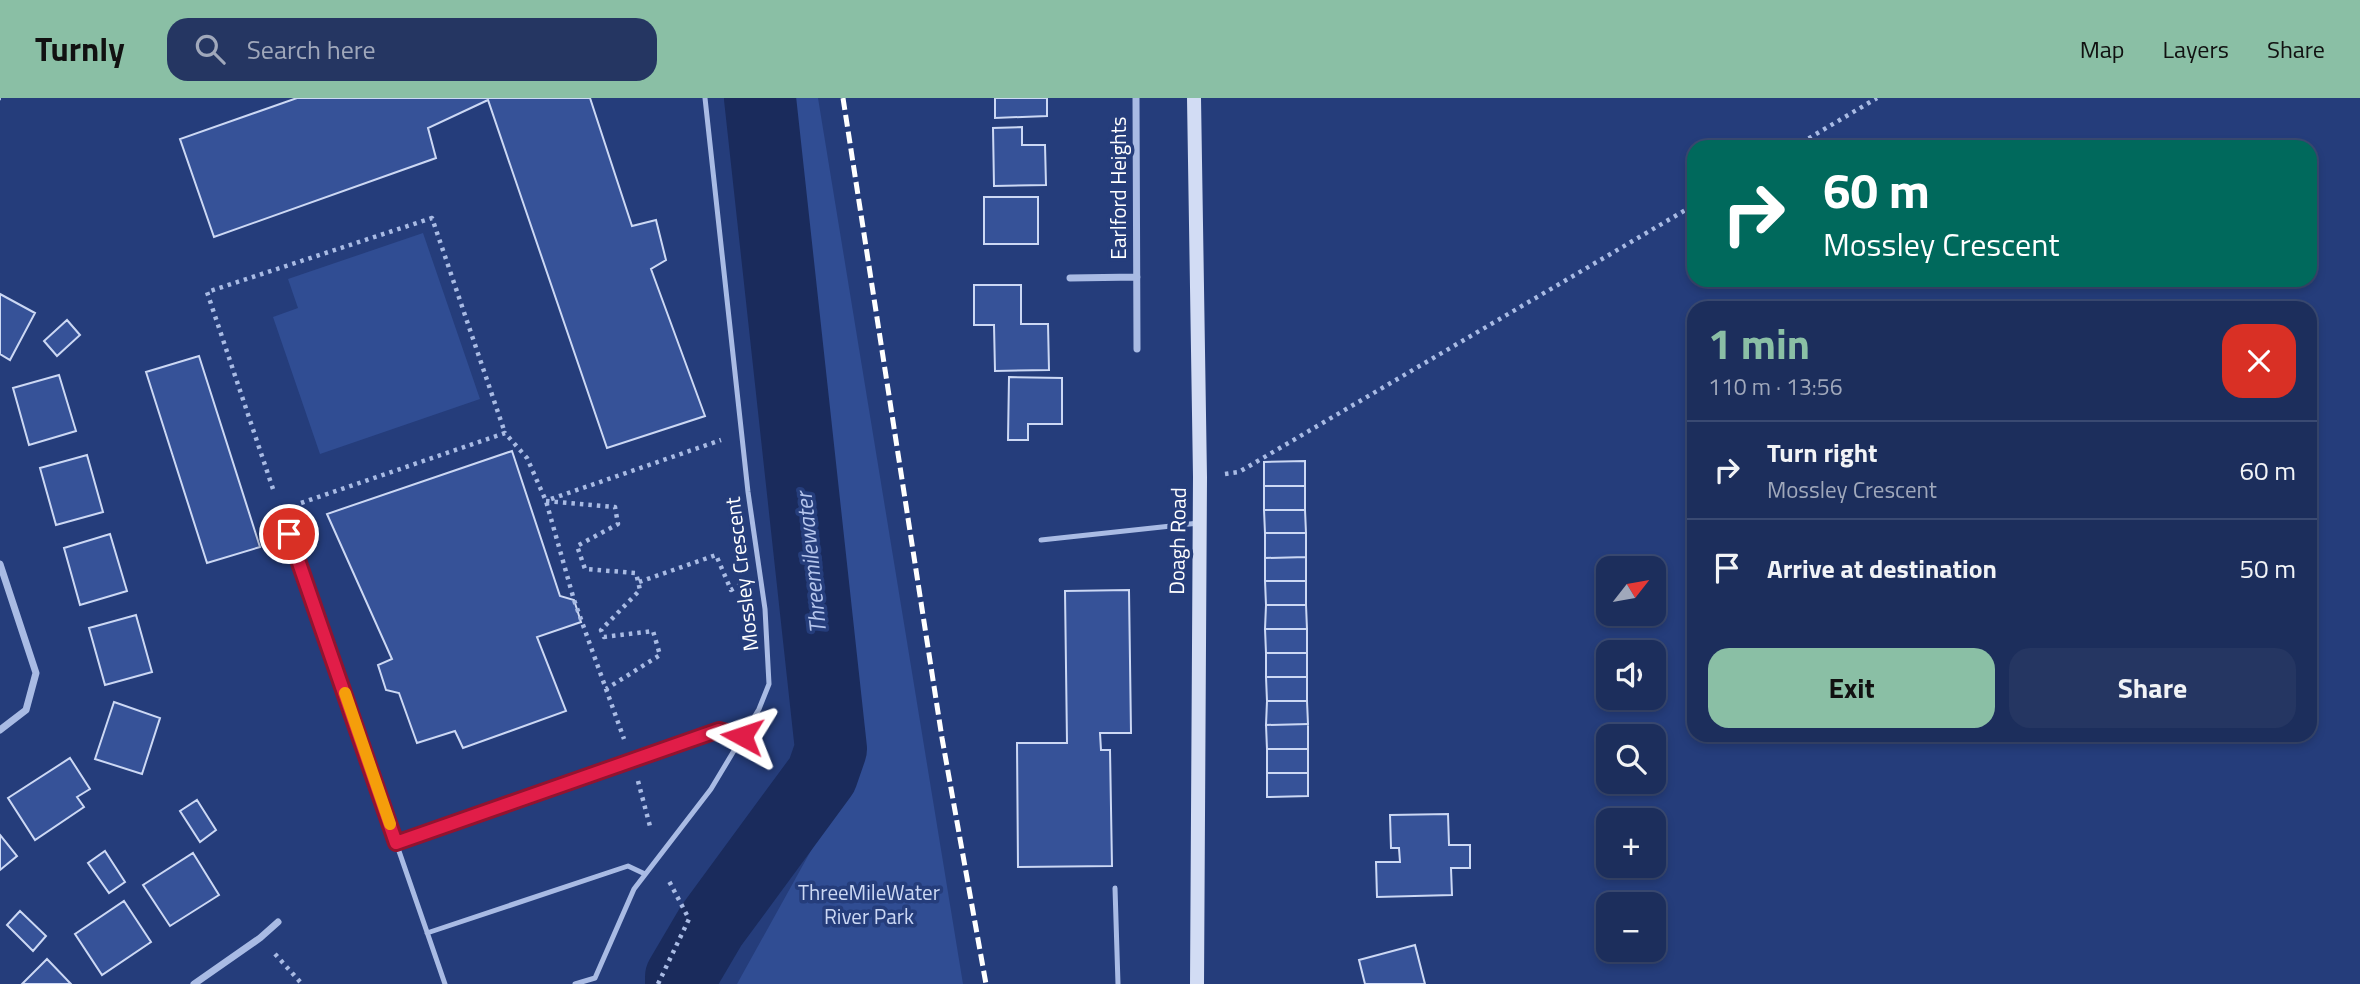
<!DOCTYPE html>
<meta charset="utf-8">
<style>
:root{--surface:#1c2e5c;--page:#253662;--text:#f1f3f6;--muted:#a0a8bb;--line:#3a4a72;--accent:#8abfa5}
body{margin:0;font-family:"Titillium Web",sans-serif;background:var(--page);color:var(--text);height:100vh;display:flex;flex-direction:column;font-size:26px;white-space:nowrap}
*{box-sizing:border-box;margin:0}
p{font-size:23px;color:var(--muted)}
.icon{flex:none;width:38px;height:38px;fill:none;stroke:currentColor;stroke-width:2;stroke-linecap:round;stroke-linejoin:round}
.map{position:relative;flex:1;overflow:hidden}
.side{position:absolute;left:1687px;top:203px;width:630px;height:441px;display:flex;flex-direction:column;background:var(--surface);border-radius:21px;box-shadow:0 4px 10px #0003,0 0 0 2px var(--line)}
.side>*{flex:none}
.top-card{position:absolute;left:1687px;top:42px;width:630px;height:147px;border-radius:21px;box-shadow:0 4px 10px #0003,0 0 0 2px var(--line);background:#00695c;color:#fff;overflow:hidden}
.needle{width:46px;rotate:59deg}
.fabs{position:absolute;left:1596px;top:458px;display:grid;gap:14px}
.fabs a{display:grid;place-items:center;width:70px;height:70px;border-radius:14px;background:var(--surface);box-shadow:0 4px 10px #0003,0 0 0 2px var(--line);font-size:35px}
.pin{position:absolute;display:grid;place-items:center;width:60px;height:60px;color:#fff;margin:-30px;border:4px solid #fff;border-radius:50%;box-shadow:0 2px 7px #0007}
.me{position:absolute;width:77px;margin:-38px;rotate:275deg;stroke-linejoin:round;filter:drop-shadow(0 0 5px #0008)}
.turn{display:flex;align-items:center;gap:24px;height:147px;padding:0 21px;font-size:32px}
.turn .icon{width:91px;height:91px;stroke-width:2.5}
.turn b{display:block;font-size:49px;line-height:60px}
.round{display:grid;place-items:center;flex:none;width:74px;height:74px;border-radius:21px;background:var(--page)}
.headline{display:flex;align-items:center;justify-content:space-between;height:119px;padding:0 21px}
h1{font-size:42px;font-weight:700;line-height:52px;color:var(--accent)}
.primary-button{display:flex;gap:14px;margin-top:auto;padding:14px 21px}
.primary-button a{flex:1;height:80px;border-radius:21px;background:var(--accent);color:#111;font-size:28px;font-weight:700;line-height:80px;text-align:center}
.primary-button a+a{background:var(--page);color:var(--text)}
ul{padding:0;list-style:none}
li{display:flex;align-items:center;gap:21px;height:98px;padding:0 21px;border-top:2px solid var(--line)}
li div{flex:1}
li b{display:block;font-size:26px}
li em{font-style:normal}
header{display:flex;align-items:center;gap:42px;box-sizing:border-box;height:98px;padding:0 35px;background:var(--accent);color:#111}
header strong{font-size:33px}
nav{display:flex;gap:38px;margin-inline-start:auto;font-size:24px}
.search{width:490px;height:63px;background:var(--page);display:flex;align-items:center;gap:18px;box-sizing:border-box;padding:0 24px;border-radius:21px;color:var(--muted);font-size:26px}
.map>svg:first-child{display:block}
.green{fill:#304d93}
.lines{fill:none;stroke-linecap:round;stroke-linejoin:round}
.river{stroke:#1a2b5c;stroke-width:72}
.building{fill:#365298;stroke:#ccd8f4;stroke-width:2}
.path{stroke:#a9bbe4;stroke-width:4.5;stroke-dasharray:3.5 5;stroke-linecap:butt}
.service{stroke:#a9bbe4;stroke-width:5}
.minor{stroke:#a9bbe4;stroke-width:7}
.secondary{stroke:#d2dcf4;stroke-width:14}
.rail{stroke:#fff;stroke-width:5;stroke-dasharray:12 5;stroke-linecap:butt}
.route-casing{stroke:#92132f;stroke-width:18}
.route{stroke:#e11d48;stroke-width:12}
.slow{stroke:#f59e0b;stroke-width:12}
.labels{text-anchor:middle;stroke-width:7;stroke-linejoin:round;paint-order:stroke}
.street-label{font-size:21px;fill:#fff;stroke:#253d7b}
.park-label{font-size:21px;fill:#ccd8f4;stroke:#253d7b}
.water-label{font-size:23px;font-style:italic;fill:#b5c5ec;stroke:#253d7b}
</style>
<header>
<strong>Turnly</strong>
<div class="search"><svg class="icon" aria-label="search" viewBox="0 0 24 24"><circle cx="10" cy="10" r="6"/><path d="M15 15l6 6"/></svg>Search here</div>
<nav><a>Map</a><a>Layers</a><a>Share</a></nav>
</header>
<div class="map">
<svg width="2360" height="886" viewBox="0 0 2360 886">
<rect width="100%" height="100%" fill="#253d7b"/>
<path class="green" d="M746,0H818L963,886H737L854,675Z
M423,135L480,301L320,356L273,219L298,210L288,181Z"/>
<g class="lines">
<path class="river" d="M681,886V879L711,828L822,677L831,651L760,0"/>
</g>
<path class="building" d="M590,0L632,128L656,122L666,162L651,171L705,318L607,350L488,2L428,30L436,60L214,139L180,41L297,0Z
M995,0H1047V18L995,20Z
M1022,29V47H1045L1046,87L994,88L993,30Z
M984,99H1038V146H984Z
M974,187H1021V226H1048L1049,272L995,273L994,227H974Z
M0,196L35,215L10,262L0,256Z
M67,222L80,237L57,258L44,243Z
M199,258L260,449L207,465L146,274Z
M59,277L76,333L29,347L13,290Z
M1009,279L1062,280V326H1028V342H1008Z
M512,353L560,498L574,502L581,524L537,539L566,613L463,650L455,633L417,645L399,595L386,592L378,567L392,561L327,416Z
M87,357L103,414L56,427L40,370Z
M1305,363V388H1264V364Z
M1264,388H1305V412H1264Z
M1264,412H1305L1306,435H1265Z
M1265,435H1306V459L1265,460Z
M110,436L127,493L80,507L64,450Z
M1306,459V483H1265V460Z
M1265,483H1306V507H1266Z
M1129,492L1131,635H1100L1101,652H1110L1112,768L1018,769L1017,645H1067L1065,493Z
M1266,507H1306L1307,531H1265Z
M136,517L152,574L105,587L89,530Z
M1265,531H1307V555H1266Z
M1266,555H1307V579H1266Z
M1266,579H1307V603H1267Z
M1267,603H1307L1308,626L1266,627Z
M114,604L160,620L142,676L95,661Z
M1308,626V651H1267L1266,627Z
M1267,651H1308V675H1267Z
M70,660L90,691L77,699L84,709L35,742L8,700Z
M1267,675H1308V698L1267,699Z
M197,702L216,732L200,744L180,713Z
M1448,716L1449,747H1470V770H1451L1452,797L1377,799L1376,764H1400L1399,750H1391L1390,717Z
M0,737L17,758L0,772Z
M105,753L125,784L109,795L88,765Z
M193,755L219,797L170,828L143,787Z
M124,803L151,844L102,877L75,836Z
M20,813L46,838L33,853L7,827Z
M1415,847L1425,886H1365L1359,862Z
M47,861L71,886H22Z"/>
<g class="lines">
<path class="path" d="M0,0H1
M1794,49L1877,0
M1225,376L1239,374L1694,107
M273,391L207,194L432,120L505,335
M551,401L721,342
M546,403L615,409L618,426L577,448L585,471L636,475L640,492L601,532L604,539L653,533L660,557L606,591
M301,405L505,335L527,360L546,403L574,502L624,641
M639,484L716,457L731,492L740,487
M638,683L651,732
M275,856L302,886
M658,886L689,821L669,783"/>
<path class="service" d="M281,412L445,886
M1041,442L1199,425
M396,745L719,632L742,638
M1115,790L1118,886
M427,835L628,768L645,776
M575,886L595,880L634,791L711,691L759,611L769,586L765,511L748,394L705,0"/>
<path class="minor" d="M1136,0L1137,251
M1070,180L1137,179
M0,466L36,575L26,612L0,632
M194,886L260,840L278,824"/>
<path class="secondary" d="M1194,0L1200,379L1197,886"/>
<path class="rail" d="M843,0L942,640L986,886"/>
</g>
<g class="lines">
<defs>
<path id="route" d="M289,436L396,745L719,632L742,638"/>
</defs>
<use href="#route" class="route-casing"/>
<use href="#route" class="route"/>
<path class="slow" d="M345,595L390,726"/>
</g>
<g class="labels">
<g class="street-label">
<text transform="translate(1119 90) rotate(-90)" y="7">Earlford Heights</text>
<text transform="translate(1178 443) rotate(-89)" y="7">Doagh Road</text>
<text transform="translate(742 476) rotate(-97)" y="7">Mossley Crescent</text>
</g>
<g class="park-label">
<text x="869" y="802">ThreeMileWater<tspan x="869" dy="24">River Park</tspan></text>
</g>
<g class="water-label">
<text transform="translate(811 465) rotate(-96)" y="8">Threemilewater</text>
</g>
</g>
</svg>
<div class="fabs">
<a><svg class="needle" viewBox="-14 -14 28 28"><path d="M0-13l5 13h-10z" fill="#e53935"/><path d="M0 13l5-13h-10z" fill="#a0a8bb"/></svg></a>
<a><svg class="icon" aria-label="sound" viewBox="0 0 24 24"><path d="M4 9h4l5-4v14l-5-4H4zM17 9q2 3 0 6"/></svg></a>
<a><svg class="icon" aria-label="search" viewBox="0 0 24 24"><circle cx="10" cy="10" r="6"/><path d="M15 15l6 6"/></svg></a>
<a>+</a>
<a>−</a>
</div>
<div class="pin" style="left:289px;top:436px;background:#d93025"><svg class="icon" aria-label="arrive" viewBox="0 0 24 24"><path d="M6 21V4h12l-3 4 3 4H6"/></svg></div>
<svg class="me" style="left:742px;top:638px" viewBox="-20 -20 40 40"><path d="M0-17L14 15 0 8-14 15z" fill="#e11d48" stroke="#fff" stroke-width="4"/></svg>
<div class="top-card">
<div class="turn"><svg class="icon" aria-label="right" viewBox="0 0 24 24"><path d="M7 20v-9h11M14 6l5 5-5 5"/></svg><div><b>60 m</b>Mossley Crescent</div></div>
</div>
<section class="side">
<div class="headline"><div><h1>1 min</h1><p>110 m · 13:56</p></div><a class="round" style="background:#d93025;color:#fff"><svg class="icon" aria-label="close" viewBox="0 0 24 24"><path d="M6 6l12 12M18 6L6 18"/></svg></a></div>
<ul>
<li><svg class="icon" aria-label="right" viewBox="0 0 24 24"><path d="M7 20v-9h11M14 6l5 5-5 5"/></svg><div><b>Turn right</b><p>Mossley Crescent</p></div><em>60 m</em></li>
<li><svg class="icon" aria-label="arrive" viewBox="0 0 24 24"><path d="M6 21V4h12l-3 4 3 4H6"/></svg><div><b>Arrive at destination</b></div><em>50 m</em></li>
</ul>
<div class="primary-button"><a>Exit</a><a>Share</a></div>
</section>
</div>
